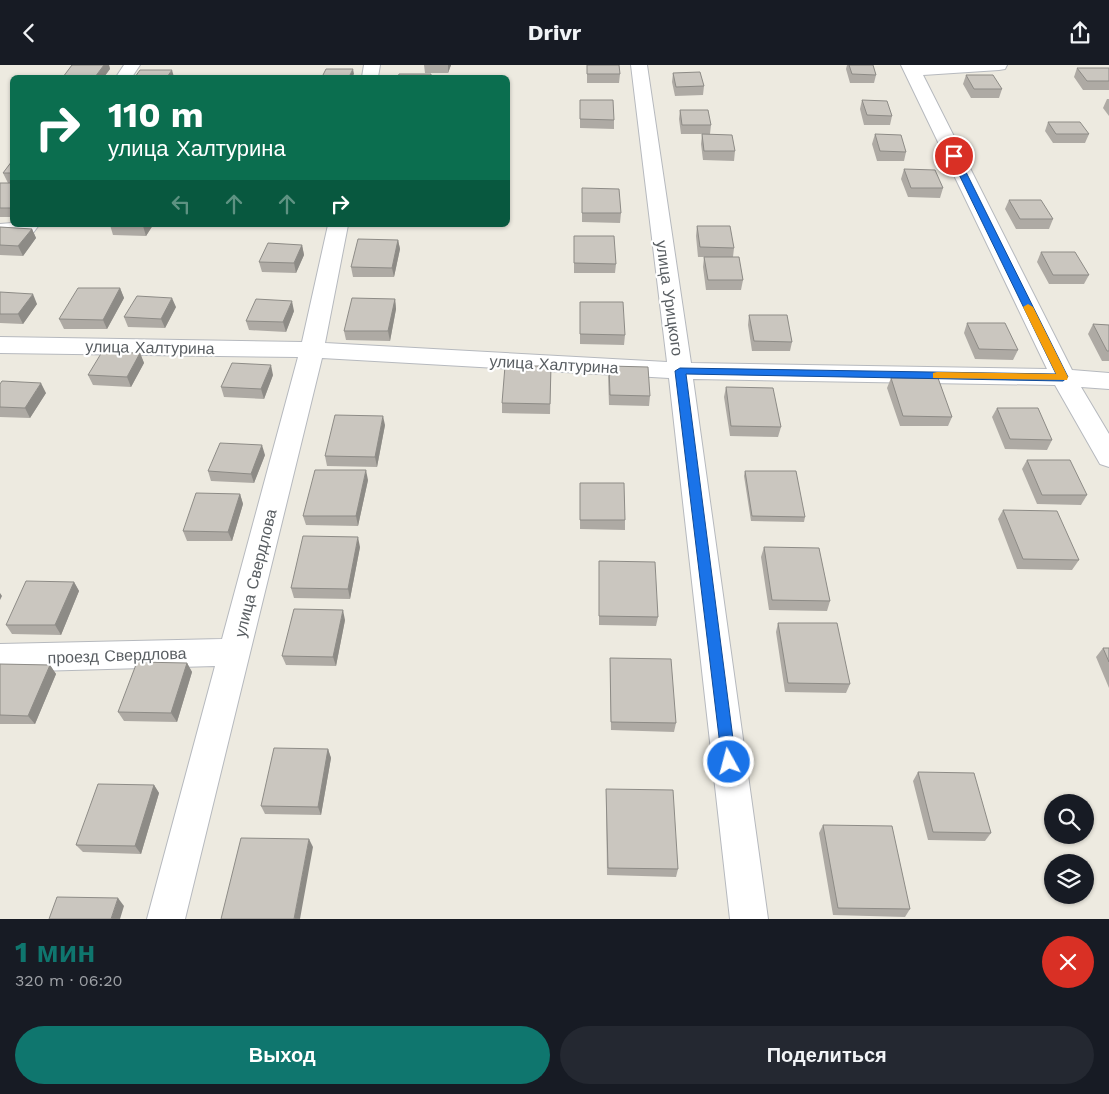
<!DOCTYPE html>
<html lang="ru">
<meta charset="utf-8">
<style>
:root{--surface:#171b24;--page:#242831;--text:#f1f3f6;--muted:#9ea1a6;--accent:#0f766e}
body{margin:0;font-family:"Work Sans",sans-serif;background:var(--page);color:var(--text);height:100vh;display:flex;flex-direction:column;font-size:19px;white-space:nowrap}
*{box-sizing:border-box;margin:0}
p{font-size:16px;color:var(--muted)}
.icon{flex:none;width:28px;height:28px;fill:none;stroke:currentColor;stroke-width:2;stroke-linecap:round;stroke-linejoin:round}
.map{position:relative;height:854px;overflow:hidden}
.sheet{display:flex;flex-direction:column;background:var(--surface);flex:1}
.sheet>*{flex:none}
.banner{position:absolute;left:10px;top:10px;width:500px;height:152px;border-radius:8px;box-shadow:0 1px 4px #0004;background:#0b6e4f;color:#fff;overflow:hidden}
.controls{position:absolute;left:1044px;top:729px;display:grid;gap:10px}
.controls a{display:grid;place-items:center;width:50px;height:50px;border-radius:50%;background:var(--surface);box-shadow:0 1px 4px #0004;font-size:25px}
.pin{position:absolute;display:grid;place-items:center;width:42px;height:42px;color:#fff;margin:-21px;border:2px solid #fff;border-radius:50%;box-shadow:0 1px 5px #0007}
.me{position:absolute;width:55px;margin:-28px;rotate:353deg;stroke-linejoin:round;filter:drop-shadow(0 0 4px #0008)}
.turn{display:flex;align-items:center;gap:18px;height:105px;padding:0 15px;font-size:22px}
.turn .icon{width:65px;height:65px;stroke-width:2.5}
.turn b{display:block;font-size:35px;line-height:42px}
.lanes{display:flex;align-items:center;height:48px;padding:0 15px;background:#0003;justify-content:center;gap:25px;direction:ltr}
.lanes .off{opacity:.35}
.round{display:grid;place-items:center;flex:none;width:52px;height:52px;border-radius:26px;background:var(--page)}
.head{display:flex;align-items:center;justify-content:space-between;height:85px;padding:0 15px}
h1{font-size:30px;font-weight:700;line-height:38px;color:var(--accent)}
.primary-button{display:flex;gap:10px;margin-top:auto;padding:10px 15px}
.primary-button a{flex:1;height:58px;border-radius:30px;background:var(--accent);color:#fff;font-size:20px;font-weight:700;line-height:58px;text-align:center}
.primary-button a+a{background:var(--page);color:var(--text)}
header{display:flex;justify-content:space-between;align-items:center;height:65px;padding:0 15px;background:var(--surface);font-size:22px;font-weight:700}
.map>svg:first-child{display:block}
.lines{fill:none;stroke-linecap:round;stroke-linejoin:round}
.minor-casing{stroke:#b6b9be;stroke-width:2}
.minor{fill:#fff;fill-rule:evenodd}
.wall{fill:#aeaaa4}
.shaded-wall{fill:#8d8b86}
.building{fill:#cac6bf;stroke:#8d8b86}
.route{fill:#1a73e8;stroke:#114b97}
.slow{fill:#f59e0b}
.labels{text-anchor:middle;stroke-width:4.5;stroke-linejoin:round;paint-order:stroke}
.street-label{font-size:16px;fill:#595e62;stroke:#fff}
</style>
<header><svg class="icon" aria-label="back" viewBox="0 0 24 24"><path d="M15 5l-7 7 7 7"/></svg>Drivr<svg class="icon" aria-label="share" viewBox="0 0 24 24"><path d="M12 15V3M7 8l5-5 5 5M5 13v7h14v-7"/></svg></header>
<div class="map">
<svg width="1109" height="854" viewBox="0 0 1109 854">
<rect width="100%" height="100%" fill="#edeae0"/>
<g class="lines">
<defs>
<path id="minor" d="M124,0H140L132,12H116Z
M364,0H380L378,12H362Z
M631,0H647L691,298L1047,304L901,0H1007L1005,4L999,5L923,10L1072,305L1109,308V324L1081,322L1109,369V402L1100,399L1055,320L693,314L768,854H730L669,313L322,293L185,854H147L215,601L0,607V579L222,574L298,292L0,288V272L302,277L328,160H348L325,278L667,297Z
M12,158V160H39L33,168L0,171V159Z"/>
</defs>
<use href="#minor" class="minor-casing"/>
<use href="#minor" class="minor"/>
</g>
<path class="wall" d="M72,0H109L110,4L104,12H63Z
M424,0H451L448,8H425Z
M587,0L620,9L619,18H587Z
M847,0H873L876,10L874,18H850L846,4Z
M1077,3H1109V25H1083L1074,12Z
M673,8L704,21L703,30L675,31L672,17Z
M966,10L1002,24L999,33H971L963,19Z
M1107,34H1109V51L1103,43Z
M580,35L614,55V64L580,63Z
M862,35L892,51L890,60H864L860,44Z
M680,45L711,60L710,69L735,86L734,96L703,95L701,79L702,69H681L679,54Z
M1048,57L1089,69L1085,78H1053L1045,66Z
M875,69L906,87L904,96H877L872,79Z
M12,96V118H8L3,108Z
M904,104L943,123L940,133L908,132L901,114Z
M0,118H12V152H0Z
M582,123L621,148L620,158L582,157Z
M1009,135L1053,154L1049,164H1016L1005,144Z
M110,160H153L146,171L113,170Z
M697,161L734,183L733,192L743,215L741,225H706L703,202L704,192H698L696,171Z
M0,162L32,164L36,173L23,191L0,190Z
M574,171L616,199L615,208H574Z
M398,175L400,184L394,212H353L351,202Z
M302,180L304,190L296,208L262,207L259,197Z
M1041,187L1089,210L1084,219H1049L1037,197Z
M120,223L124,233L107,264H64L59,254Z
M0,227L37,239L23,259L0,258Z
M395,234L396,244L390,276L346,275L344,266Z
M580,237L625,270L624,280L580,279Z
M176,242L165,263L128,262L124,252Z
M294,246L286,267L249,265L246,256Z
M749,250L792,277L790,286H752L748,260Z
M967,258L1018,285L1013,295L975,294L964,268Z
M1093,259L1109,260V296H1102L1088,269Z
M140,288L144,298L131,322L93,320L88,310Z
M551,301L550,349L502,348V338Z
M609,301L650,331L649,341L609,340L608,311Z
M273,310L264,334L224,332L221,322Z
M891,313L952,352L948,361H900L887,323Z
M0,319L46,328L30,353L0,352Z
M726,322L781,362L778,372L730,371L724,332Z
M997,343L1052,375L1047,385L1005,384L992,352Z
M385,360L377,402L327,401L325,391Z
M265,390L254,418L211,416L208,406Z
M1027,395L1087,430L1081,440L1037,439L1022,404Z
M745,406L805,452L804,457L751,456L744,411Z
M368,415L358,461L306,460L303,451Z
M580,418L625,455V465L580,464Z
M240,429L243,439L232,476H187L183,466Z
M1003,445L1079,495L1072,505L1017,504L998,454Z
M360,482L350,534L294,533L291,523Z
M764,482L830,536L827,546L769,545L761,492Z
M599,496L658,552L656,561L599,560Z
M74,517L79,526L61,570L12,569L6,560Z
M345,555L336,601L286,600L282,591Z
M778,558L850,619L846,628L785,627L776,567Z
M1103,583H1109V623L1096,592Z
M610,593L676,658L674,667L611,665L610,602Z
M187,598L192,607L177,657L124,656L118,647Z
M0,599L50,600L56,609L35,659H0Z
M328,684L331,693L321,750L265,749L261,741Z
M918,707L991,768L985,776L928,775L913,716Z
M154,720L159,728L141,789L83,787L76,780Z
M606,724L678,804L676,812L607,810L606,732Z
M823,760L910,844L905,852L833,850L819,768Z"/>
<path class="shaded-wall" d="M104,0H109L110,4L104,12H95Z
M448,0H451L448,8Z
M353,4L354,9L352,12H349Z
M172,5L174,12H167Z
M144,160H153L146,171L143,161Z
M32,164L36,173L23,191L18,181Z
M398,175L400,184L394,212L392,203Z
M302,180L304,190L296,208L294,198Z
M120,223L124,233L107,264L103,255Z
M33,229L37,239L23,259L18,249Z
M172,233L176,242L165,263L161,254Z
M395,234L396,244L390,276L388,266Z
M292,236L294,246L286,267L283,257Z
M140,288L144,298L131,322L127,312Z
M271,300L273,310L264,334L261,324Z
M41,318L46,328L30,353L25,343Z
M383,351L385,360L377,402L375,392Z
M262,380L265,390L254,418L251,409Z
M366,405L368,415L358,461L356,451Z
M240,429L243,439L232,476L228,467Z
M358,472L360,482L350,534L348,524Z
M74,517L79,526L61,570L55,560Z
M0,528L2,531L0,535Z
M343,545L345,555L336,601L333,592Z
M187,598L192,607L177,657L171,648Z
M50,600L56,609L35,659L28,651Z
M328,684L331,693L321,750L318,742Z
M154,720L159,728L141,789L135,781Z
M309,774L313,782L300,854H294Z
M118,833L124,841L120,854H111Z"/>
<path class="building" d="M72,0H104L95,12H63Z
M587,0H619L620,9H587Z
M849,0H873L876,10L852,9Z
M1077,3H1109V16H1087Z
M326,4H353L349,12H322Z
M140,5H172L167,12H135Z
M700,7L704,21L676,22L673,8Z
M399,9H431V12H398Z
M966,10H993L1002,24H974Z
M580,35H613L614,55L580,54Z
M862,35L887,36L892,51L867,50Z
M680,45H708L711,60H682Z
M1048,57H1080L1089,69H1056Z
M702,69L732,70L735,86H704Z
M875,69L901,70L906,87L880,86Z
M12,96V108H3Z
M904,104L935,105L943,123H911Z
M0,118H12V143H0Z
M582,123L619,124L621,148H582Z
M1009,135H1041L1053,154H1020Z
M110,160H144L143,161Z
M697,161H730L734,183L700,182Z
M0,162L32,164L18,181L0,180Z
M574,171H614L616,199L574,198Z
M358,174L398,175L392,203L351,202Z
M268,178L302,180L294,198L259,197Z
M1041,187H1075L1089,210H1053Z
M704,192H739L743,215H708Z
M78,223H120L103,255L59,254Z
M0,227L33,229L18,249H0Z
M137,231L172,233L161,254L124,252Z
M352,233L395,234L388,266H344Z
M256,234L292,236L283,257L246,256Z
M580,237H623L625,270L580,269Z
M749,250H787L792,277L754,276Z
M967,258H1005L1018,285L979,284Z
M1093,259L1109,260V286H1107Z
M102,287L140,288L127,312L88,310Z
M232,298L271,300L261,324L221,322Z
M505,301H551L550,339L502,338Z
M609,301L648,302L650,331L610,330Z
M891,313H938L952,352L903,351Z
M2,316L41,318L25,343L0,342V319Z
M726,322L773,323L781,362L731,361Z
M997,343H1038L1052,375L1010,374Z
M335,350L383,351L375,392L325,391Z
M220,378L262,380L251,409L208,406Z
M1027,395H1070L1087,430H1042Z
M315,405H366L356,451H303Z
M745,406H796L805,452L752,451Z
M580,418H624L625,455H580Z
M196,428L240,429L228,467L183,466Z
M1003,445L1057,446L1079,495L1023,494Z
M303,471L358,472L348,524L291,523Z
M764,482L819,483L830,536L772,535Z
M599,496L655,497L658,552L599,551Z
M26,516L74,517L55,560H6Z
M294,544L343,545L333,592L282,591Z
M778,558H837L850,619L788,618Z
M1103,583H1109V597Z
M610,593L671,594L676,658L611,657Z
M137,597L187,598L171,648L118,647Z
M0,599L50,600L28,651L0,650Z
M274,683L328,684L318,742L261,741Z
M918,707L974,708L991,768L933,767Z
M98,719L154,720L135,781L76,780Z
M606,724L673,725L678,804L608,803Z
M823,760L892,761L910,844L838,843Z
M241,773L309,774L294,854H221Z
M57,832L118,833L111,854H49Z"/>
<path class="route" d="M951,89L958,91L1068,312L1063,316L686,309L736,697L734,702L729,704L724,702L722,697L675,306L680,303L1056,309L950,91Z"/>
<path class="slow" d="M1028,239L1033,242L1068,312L1067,315L933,313V308L937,307L1056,309L1023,242Z"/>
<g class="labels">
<g class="street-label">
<text transform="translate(670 233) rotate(82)" y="6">улица Урицкого</text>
<text transform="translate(150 282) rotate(1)" y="6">улица Халтурина</text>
<text transform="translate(554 299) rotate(3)" y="6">улица Халтурина</text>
<text transform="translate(255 508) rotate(-76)" y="6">улица Свердлова</text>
<text transform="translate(117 590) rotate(-2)" y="6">проезд Свердлова</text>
</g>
</g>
</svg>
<div class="controls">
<a><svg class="icon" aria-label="search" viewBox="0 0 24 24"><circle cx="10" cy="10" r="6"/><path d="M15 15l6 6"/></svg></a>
<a><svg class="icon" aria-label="layers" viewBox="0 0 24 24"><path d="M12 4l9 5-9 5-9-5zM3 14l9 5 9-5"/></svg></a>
</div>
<div class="pin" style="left:954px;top:91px;background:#d93025"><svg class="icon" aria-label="arrive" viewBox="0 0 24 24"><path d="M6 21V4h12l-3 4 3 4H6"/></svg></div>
<svg class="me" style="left:729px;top:697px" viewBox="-20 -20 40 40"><circle r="17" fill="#1a73e8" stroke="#fff" stroke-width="3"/><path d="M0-11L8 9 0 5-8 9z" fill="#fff"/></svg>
<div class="banner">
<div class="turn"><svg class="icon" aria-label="right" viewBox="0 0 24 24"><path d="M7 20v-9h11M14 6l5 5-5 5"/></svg><div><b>110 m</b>улица Халтурина</div></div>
<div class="lanes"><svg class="icon off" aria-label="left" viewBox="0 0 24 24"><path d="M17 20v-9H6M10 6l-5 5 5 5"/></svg><svg class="icon off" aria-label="ahead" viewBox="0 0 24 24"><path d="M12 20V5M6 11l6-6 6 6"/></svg><svg class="icon off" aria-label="ahead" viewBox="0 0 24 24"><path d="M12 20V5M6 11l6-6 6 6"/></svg><svg class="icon" aria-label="right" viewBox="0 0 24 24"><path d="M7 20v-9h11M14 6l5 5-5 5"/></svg></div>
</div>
</div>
<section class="sheet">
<div class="head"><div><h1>1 мин</h1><p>320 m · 06:20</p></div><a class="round" style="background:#d93025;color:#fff"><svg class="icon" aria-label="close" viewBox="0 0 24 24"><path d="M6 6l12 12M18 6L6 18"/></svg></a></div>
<div class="primary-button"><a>Выход</a><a>Поделиться</a></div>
</section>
